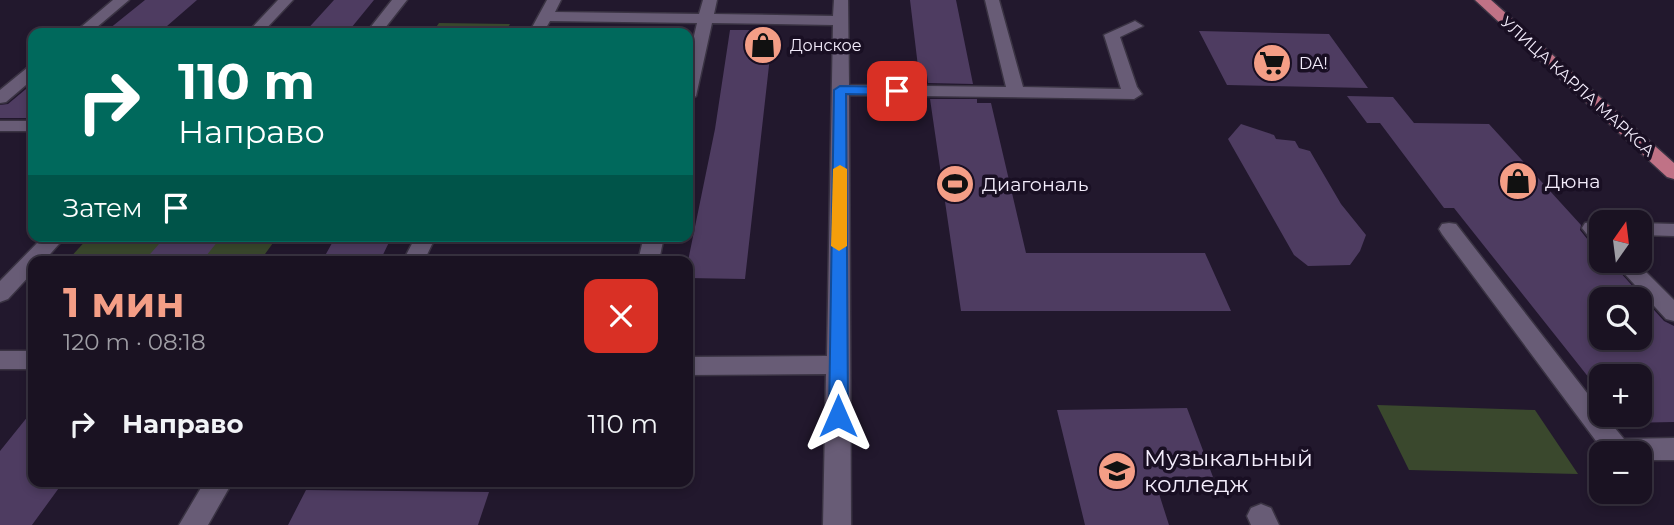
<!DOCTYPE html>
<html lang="ru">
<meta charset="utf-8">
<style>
:root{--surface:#1a1222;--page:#27202f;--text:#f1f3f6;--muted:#9f9ea5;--line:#383240;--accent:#f49e86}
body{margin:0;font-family:Montserrat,sans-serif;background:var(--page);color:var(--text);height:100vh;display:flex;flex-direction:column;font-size:26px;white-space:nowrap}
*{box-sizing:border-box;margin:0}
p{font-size:23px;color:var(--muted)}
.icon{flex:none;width:38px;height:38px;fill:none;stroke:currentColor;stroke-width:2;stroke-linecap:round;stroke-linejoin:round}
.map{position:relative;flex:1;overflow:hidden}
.drawer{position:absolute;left:28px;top:256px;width:665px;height:231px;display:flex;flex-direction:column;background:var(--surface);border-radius:14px;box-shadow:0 4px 10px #0003,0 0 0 2px var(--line)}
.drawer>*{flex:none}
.banner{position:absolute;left:28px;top:28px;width:665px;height:214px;border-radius:14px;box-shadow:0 4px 10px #0003,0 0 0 2px var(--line);background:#00695c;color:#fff;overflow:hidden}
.needle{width:46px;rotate:14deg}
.tools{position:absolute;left:1589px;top:210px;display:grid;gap:14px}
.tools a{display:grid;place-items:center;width:63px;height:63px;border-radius:14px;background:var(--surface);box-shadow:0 4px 10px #0003,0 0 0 2px var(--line);font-size:35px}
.pin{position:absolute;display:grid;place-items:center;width:60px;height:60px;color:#fff;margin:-30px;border-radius:14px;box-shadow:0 4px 10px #0006}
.me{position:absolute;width:77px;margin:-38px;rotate:0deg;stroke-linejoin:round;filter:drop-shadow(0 0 5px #0008)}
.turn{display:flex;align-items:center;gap:24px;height:147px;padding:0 35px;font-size:32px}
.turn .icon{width:91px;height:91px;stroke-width:2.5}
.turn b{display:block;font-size:49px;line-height:60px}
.then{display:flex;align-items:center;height:66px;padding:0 35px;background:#0003;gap:14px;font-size:26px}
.round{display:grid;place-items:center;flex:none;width:74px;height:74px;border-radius:14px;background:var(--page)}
.head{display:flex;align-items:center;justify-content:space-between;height:119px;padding:0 35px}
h1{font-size:42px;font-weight:700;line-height:52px;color:var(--accent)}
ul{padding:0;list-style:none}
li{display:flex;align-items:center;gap:21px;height:98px;padding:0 35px}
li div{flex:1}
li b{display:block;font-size:26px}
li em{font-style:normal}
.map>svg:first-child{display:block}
.green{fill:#3a482d}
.building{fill:#4e3c61;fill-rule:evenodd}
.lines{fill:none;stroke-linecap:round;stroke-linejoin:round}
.minor-casing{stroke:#3a3343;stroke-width:3}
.major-casing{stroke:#3a3343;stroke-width:3}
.minor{fill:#685c76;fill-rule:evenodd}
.major{fill:#c07286;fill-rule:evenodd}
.route{fill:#1a73e8;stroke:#114b97;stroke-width:2}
.slow{fill:#f59e0b}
.labels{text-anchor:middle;stroke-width:7;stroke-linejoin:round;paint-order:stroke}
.far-poi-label{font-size:16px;fill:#f4edfc;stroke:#190f23;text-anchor:start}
.far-street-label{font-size:16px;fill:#f4edfc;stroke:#190f23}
.poi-label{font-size:19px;fill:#f4edfc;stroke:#190f23;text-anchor:start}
.near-poi-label{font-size:23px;fill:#f4edfc;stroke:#190f23;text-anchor:start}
</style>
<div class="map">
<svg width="1674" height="525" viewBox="0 0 1674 525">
<rect width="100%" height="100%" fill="#22182d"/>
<path class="green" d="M439,23L510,24L505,33H432Z
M90,236H278L260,261H67Z
M1377,405L1535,410L1578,474L1409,470Z"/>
<path class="building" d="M145,0H197L159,33H104Z
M334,0H374L347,33H304Z
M910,0H956L973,84L928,83L927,75H919Z
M730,30H773L745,279L688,278V261L715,129Z
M1199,31L1329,34L1368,88L1227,85Z
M32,84L33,118H0V105L8,104Z
M1347,96L1393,97L1414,123L1489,124L1581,225L1580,230L1592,245L1601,247V261H1610L1664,321L1674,326V422L1625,423L1619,415H1640V376H1601V393L1454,208H1444L1380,123H1367ZM1601,299H1640V338H1601Z
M930,99H977V103H991L1026,253H1205L1231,311H961Z
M1241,124L1274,135L1276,139L1295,141L1299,148L1310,151L1341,204L1366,235L1360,251L1350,265L1308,266L1294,255L1228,139Z
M166,236H222L202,261H144Z
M336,236H392L380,261H322Z
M1187,408L1213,477L1154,478L1169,525H1085L1057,410Z
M33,410V481H64L32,525H0V451Z
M306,490L489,492L478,525H288Z"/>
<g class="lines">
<defs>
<path id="minor" d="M113,0H129L90,33H74Z
M278,0H293L262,33H247Z
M392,0H407L381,33H366Z
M547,0H561L555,12L699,14L703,0H717L714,14L833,16L834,0H848L849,85L1006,87L985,0H999L1023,87L1121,89L1104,35L1135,21L1143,26L1120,37L1137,87L1142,94L1134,99L849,95L851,525H823L826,374L688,375V357L827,356L833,25L712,23L696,96L688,101V62L697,23L550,21L543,33H529Z
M33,66V79L6,102L0,103V90L27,68Z
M0,121H33V131H0Z
M1592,222L1601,223V245L1594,243L1582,228L1585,223Z
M1449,223L1456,224L1601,411V415H1604L1624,439L1674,438V460H1640V453H1605L1442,234L1439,229L1442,224Z
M1640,223L1674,224V236L1640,235Z
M44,236H66L44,261H33V272L8,299L0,302V281Z
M416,236H436L424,261H403Z
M644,236H664L659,261H638Z
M1613,261H1635L1674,300V321L1666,319Z
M0,351H33V369H0Z
M205,481H233L208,525H179Z
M1261,504L1271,508L1279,525H1251L1247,516L1251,508Z"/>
<path id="major" d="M1475,0H1491L1674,163V179L1667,177Z"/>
</defs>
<use href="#minor" class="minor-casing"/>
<use href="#major" class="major-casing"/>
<use href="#minor" class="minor"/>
<use href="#major" class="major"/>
</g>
<path class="route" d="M840,86L897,87L903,91L897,95L846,94L848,416L845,421L838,423L832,421L829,416L834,90Z"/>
<path class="slow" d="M840,165L847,169V246L839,251L831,246L833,169Z"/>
<defs>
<symbol id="shop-disc" viewBox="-11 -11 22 22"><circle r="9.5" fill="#f49e86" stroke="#190f23"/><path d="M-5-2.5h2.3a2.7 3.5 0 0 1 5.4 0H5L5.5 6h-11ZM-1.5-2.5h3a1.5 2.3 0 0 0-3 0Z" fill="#111"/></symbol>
<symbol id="supermarket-disc" viewBox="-11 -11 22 22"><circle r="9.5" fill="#f49e86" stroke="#190f23"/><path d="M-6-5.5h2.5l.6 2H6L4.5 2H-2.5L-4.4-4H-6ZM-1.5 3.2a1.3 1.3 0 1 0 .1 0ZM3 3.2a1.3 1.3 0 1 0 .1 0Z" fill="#111"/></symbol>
<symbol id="stadium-disc" viewBox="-11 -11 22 22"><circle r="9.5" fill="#f49e86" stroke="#190f23"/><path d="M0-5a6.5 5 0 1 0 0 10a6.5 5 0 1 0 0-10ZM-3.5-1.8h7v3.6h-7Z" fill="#111"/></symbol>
<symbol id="university-disc" viewBox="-11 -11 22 22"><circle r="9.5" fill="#f49e86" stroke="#190f23"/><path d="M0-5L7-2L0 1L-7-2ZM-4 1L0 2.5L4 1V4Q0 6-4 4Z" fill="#111"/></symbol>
</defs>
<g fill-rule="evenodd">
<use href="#shop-disc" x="741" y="23" width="44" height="44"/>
<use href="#supermarket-disc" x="1250" y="41" width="44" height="44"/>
<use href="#shop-disc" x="1496" y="159" width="44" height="44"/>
<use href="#stadium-disc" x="933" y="162" width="44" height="44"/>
<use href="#university-disc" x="1095" y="449" width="44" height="44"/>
</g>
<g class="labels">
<g class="far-poi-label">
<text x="790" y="51">Донское</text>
<text x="1299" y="69">DA!</text>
</g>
<g class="far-street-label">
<text transform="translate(1578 86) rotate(42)" y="6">УЛИЦА КАРЛА МАРКСА</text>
</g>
<g class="poi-label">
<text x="1545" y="188">Дюна</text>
<text x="982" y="191">Диагональ</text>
</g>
<g class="near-poi-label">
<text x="1144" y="466">Музыкальный<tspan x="1144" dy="26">колледж</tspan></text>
</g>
</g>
</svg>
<div class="tools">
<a><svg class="needle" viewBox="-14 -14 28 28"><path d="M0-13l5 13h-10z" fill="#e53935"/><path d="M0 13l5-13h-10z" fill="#9f9ea5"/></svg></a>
<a><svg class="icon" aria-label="search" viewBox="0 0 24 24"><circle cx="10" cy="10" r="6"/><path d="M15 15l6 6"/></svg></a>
<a>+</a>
<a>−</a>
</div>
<div class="pin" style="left:897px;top:91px;background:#d93025"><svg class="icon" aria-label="arrive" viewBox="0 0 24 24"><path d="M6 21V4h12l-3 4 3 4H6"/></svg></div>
<svg class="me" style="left:838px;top:416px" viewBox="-20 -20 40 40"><path d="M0-17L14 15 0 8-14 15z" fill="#1a73e8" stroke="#fff" stroke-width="4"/></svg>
<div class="banner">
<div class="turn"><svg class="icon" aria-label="right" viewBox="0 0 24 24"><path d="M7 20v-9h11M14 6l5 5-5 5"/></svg><div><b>110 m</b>Направо</div></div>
<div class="then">Затем<svg class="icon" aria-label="arrive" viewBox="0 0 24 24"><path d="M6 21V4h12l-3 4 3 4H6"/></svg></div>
</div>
<section class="drawer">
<div class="head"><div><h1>1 мин</h1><p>120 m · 08:18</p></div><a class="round" style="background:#d93025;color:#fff"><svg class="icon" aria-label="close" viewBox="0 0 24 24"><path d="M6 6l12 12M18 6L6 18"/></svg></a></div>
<ul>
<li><svg class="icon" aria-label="right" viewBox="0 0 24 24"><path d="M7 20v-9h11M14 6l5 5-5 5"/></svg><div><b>Направо</b></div><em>110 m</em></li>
</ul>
</section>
</div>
